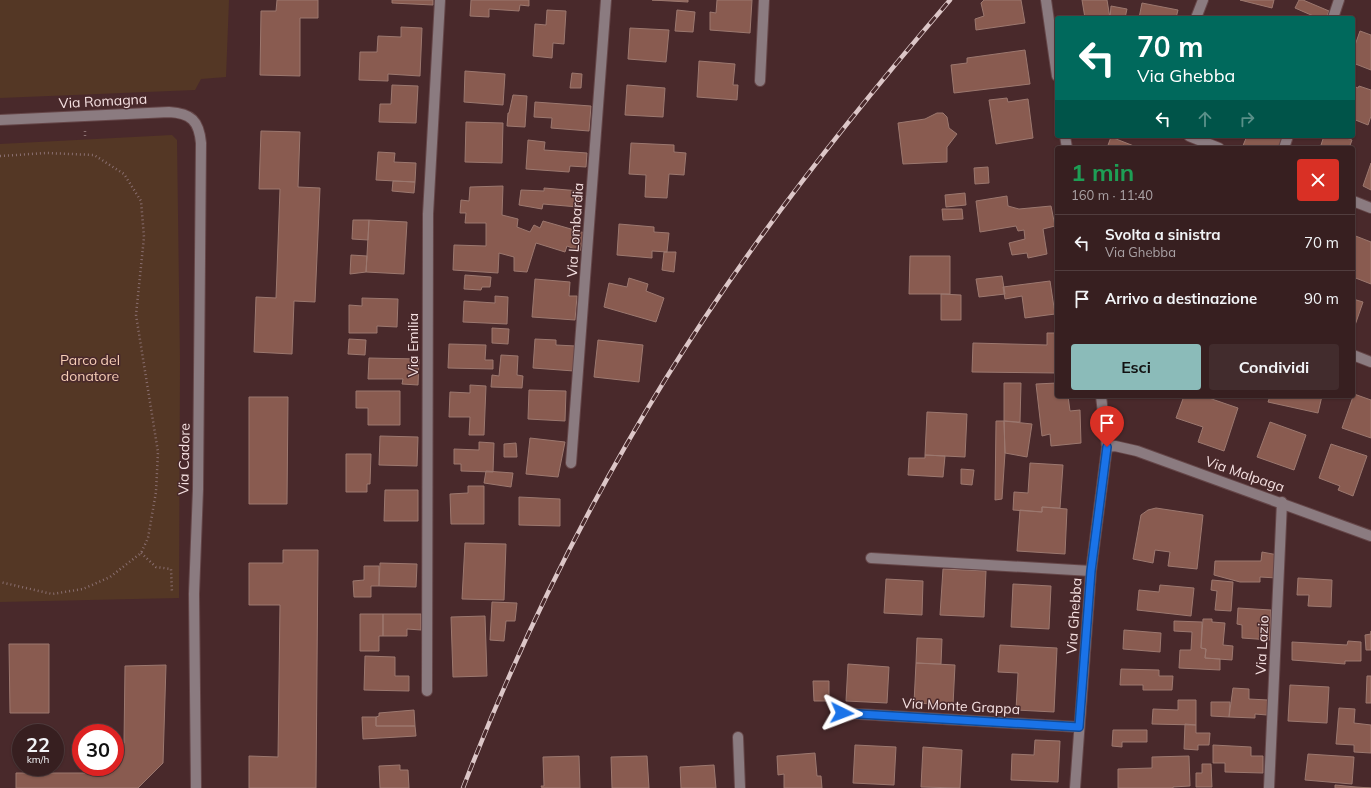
<!DOCTYPE html>
<html lang="it">
<meta charset="utf-8">
<style>
:root{--surface:#371f20;--page:#422c2d;--text:#f1f3f6;--muted:#aaa2a5;--line:#513d3e;--accent:#8bbbb9}
body{margin:0;font-family:Mulish,sans-serif;background:var(--page);color:var(--text);height:100vh;display:flex;flex-direction:column;font-size:15px;white-space:nowrap}
*{box-sizing:border-box;margin:0}
p{font-size:13px;color:var(--muted)}
.icon{flex:none;width:22px;height:22px;fill:none;stroke:currentColor;stroke-width:2;stroke-linecap:round;stroke-linejoin:round}
.map{position:relative;flex:1;overflow:hidden}
.panel{position:absolute;left:1055px;top:146px;width:300px;height:252px;display:flex;flex-direction:column;background:var(--surface);border-radius:4px;box-shadow:0 1px 3px #0004,0 0 0 1px var(--line)}
.panel>*{flex:none}
.guide{position:absolute;left:1055px;top:16px;width:300px;height:122px;border-radius:4px;box-shadow:0 1px 3px #0004,0 0 0 1px var(--line);background:#00695c;color:#fff;overflow:hidden}
.speed{position:absolute;left:12px;top:724px;display:flex;gap:8px;font-size:20px;font-weight:700;text-align:center}
.speed>*{display:grid;place-content:center;width:52px;height:52px;border-radius:50%;background:var(--surface);box-shadow:0 1px 3px #0004,0 0 0 1px var(--line);line-height:1}
.speed small{font-size:10px;font-weight:400}
.speed .limit{border:6px solid #d22;background:#fff;color:#111}
.pin{position:absolute;display:grid;place-items:center;width:34px;height:34px;color:#fff;margin:-41px -17px;border-radius:50% 50% 50% 0;rotate:-45deg;box-shadow:0 0 4px #0007}
.pin .icon{rotate:45deg}
.me{position:absolute;width:44px;margin:-22px;rotate:93deg;stroke-linejoin:round;filter:drop-shadow(0 0 3px #0008)}
.turn{display:flex;align-items:center;gap:14px;height:84px;padding:0 16px;font-size:18px}
.turn .icon{width:52px;height:52px;stroke-width:2.5}
.turn b{display:block;font-size:28px;line-height:34px}
.lanes{display:flex;align-items:center;height:38px;padding:0 16px;background:#0003;justify-content:center;gap:20px;direction:ltr}
.lanes .off{opacity:.35}
.round{display:grid;place-items:center;flex:none;width:42px;height:42px;border-radius:4px;background:var(--page)}
.head{display:flex;align-items:center;justify-content:space-between;height:68px;padding:0 16px}
h1{font-size:24px;font-weight:700;line-height:30px;color:#1e9e55}
.cta{display:flex;gap:8px;margin-top:auto;padding:8px 16px}
.cta a{flex:1;height:46px;border-radius:4px;background:var(--accent);color:#111;font-size:16px;font-weight:700;line-height:46px;text-align:center}
.cta a+a{background:var(--page);color:var(--text)}
ul{padding:0;list-style:none}
li{display:flex;align-items:center;gap:12px;height:56px;padding:0 16px;border-top:1px solid var(--line)}
li div{flex:1}
li b{display:block;font-size:15px}
li em{font-style:normal}
.map>svg:first-child{display:block}
.green{fill:#543725}
.building{fill:#895b50;stroke:#9c786f}
.lines{fill:none;stroke-linecap:round;stroke-linejoin:round}
.minor-casing{stroke:#654648;stroke-width:12}
.path{stroke:#8a6f70;stroke-width:2.5;stroke-dasharray:1 3;stroke-linecap:butt}
.minor{stroke:#8b7b80;stroke-width:10}
.rail-casing{stroke:#dcc6c7;stroke-width:4.5}
.rail{stroke:#49292b;stroke-width:3;stroke-dasharray:9;stroke-linecap:butt}
.route-casing{stroke:#114b97;stroke-width:10}
.route{stroke:#1a73e8;stroke-width:7}
.labels{text-anchor:middle;stroke-width:3;stroke-linejoin:round;paint-order:stroke}
.street-label{font-size:14px;fill:#f5e0e1;stroke:#49292b}
.park-label{font-size:14px;fill:#f7ceb6;stroke:#49292b}
</style>
<div class="map">
<svg width="1371" height="788" viewBox="0 0 1371 788">
<rect width="100%" height="100%" fill="#49292b"/>
<path class="green" d="M0,0H229L226,77L201,79L195,90L0,98Z
M172,135L177,140L180,362L179,598L0,602V144Z"/>
<path class="building" d="M277,0H318V18H300V76L260,75L261,11H276Z
M392,0H433V5L392,3Z
M471,0H529V6L520,5L519,11L489,9V17L470,16Z
M652,0H688V2Z
M717,0H752L750,33L710,30V12L716,13Z
M984,0H1021L1025,23L976,30L975,19L984,16L981,3Z
M1082,0H1107L1110,18H1085Z
M1240,0H1274L1272,8Z
M1299,0H1303L1329,11L1326,18H1318L1295,8Z
M1142,3L1178,10L1176,18H1139Z
M1111,6L1127,9L1125,18H1110Z
M547,10L566,11L564,44L553,43L552,58L533,56L535,24L546,25Z
M677,10L695,12L693,32L675,31Z
M401,27L422,28L420,76L388,74V81L359,80L360,52H377L378,36L401,37Z
M630,28L669,30L666,62L628,59Z
M1360,31L1371,35V70L1353,63V51Z
M1025,50L1030,84L954,93L951,65L967,63V58Z
M699,61L735,64L733,85H738L737,100L697,97Z
M465,71L505,74L503,105L464,102Z
M572,73L582,74L581,88H570Z
M392,85L418,86L416,123L379,122L380,104H391Z
M627,85L665,88L663,117L625,115Z
M1353,86L1358,88L1359,86L1371,90V116L1368,125L1353,119Z
M513,95L527,96L525,127L507,126L508,113H509Z
M1007,98L1008,102L1028,99L1033,138L996,144L989,100Z
M535,102L591,106L589,131L551,128L552,118L534,117Z
M937,113H943L947,117L949,128L957,134L947,147V162L903,164L898,123L925,119Z
M466,122L503,123L502,163L465,162Z
M261,131L300,132L298,187L320,188L315,302L294,301L292,354L254,352L256,297L276,298L280,189H259Z
M1247,136H1285L1281,148H1242Z
M1324,136H1341L1352,140L1349,148H1320Z
M1111,137L1139,148H1107Z
M528,140L545,142L544,150L587,153L586,167L570,166L569,172L526,169Z
M631,143L674,145V152L686,153L684,175L669,174L667,198L645,197L646,175L629,174Z
M378,152L395,153L394,162L416,163L415,182L376,180Z
M1371,163V190L1363,186Z
M988,167L989,183L975,184L974,168Z
M393,181L415,182L414,193L392,191Z
M503,186L502,215L518,219L517,227L530,232L534,225L540,228L543,221L585,233L580,251L567,246L565,252L536,243L527,272L514,271V257L499,253L498,273L453,270L454,245L486,246V223H465L466,213H460L461,200L469,201L470,187Z
M544,188L580,191L578,207L543,204L542,209L519,205L521,190L544,191Z
M965,193L966,205L946,207L945,195Z
M1007,196L1008,206L1019,209L1051,206L1055,226L1043,229L1047,254L1028,258L1027,253L1012,255L1009,243L1025,239L1024,230L1018,231L1016,226L980,232L976,201Z
M942,209H962L963,219L943,220Z
M353,220H369L368,240L352,239Z
M369,220L407,222L404,274L366,272Z
M619,224L654,227V232L669,233L667,252L652,251V258L617,255Z
M1353,235L1371,242V284L1353,277Z
M664,252H676L674,272L662,270Z
M351,255L367,256L366,272L350,274Z
M910,256H950V294H909Z
M465,275L491,277L490,287H482L481,290L464,289Z
M1002,276L1005,294L979,297L976,279Z
M629,278L648,284L646,291L664,298L656,322L604,307L609,283L627,287Z
M535,279L570,282L569,296H577L575,320L532,317Z
M1050,281L1055,314L1025,318L1022,296L1005,299L1003,287Z
M941,294L961,295V320H941Z
M495,296L508,297L507,324L463,322L464,301L495,303Z
M362,298L398,299L397,327L377,326V333H349V305L362,306Z
M1353,299L1363,302L1353,331Z
M492,328L509,329L508,344L492,343Z
M1047,333H1057V373L972,372L973,343L1047,345Z
M349,339L366,340L365,355L348,354Z
M535,339L556,340V345L576,346L574,371L533,368Z
M598,340L643,345L639,382L594,377Z
M449,344L486,345L485,360H493V369L448,368Z
M501,355L518,356L517,375L523,376L522,388L491,387L492,375L499,376Z
M369,358L419,359L418,385L402,384L403,379H368Z
M1004,383H1021L1020,422L1004,421Z
M1057,383V396H1068L1070,411L1080,410L1081,443L1051,446L1050,434L1042,436L1036,384Z
M470,385L486,386L484,435H469L470,417H449L450,392L470,393Z
M529,390L566,391L565,421L528,419Z
M356,391H400V425H368V408H356Z
M1354,394L1371,400V438L1342,428Z
M1184,396H1203L1238,408L1224,451L1198,442L1203,427L1176,418Z
M1270,396H1322L1318,413L1268,402Z
M249,397H288L287,504H249Z
M927,412L967,414L965,457L925,455Z
M996,421H1004L1005,453L1002,499L995,500Z
M1004,421L1032,424L1027,457L1005,453Z
M1270,422L1306,435L1294,470L1257,457Z
M380,436L418,437L417,466L379,465Z
M530,438L565,442L558,477L526,474Z
M479,442L494,443L493,472L461,471V464H454V449L479,450Z
M516,443L517,457H504V444Z
M1331,444L1367,456L1353,496L1338,490L1340,486L1319,478Z
M346,454H371L370,484H367V492H346Z
M925,455L945,456L943,477L908,475L909,458H925Z
M1030,463L1063,465L1060,508L1042,507V512L1013,510L1014,492L1028,493Z
M961,469L974,470L972,485L961,484Z
M486,471L513,473L511,487L484,483Z
M468,486H484V524H451L450,494L468,493Z
M385,490H418V521H384Z
M519,497L560,499V526L519,525Z
M1042,507L1067,509L1065,554L1017,551L1020,510L1042,512Z
M1156,508L1203,515L1197,569L1168,566L1170,552L1155,550L1153,563L1133,559L1141,515L1148,510Z
M465,543L506,544L504,600L462,599Z
M283,550H318L316,788H249V756L278,757L280,605H249V563H283Z
M1262,552L1278,555L1277,578L1260,577V582H1240L1214,575L1215,561H1261Z
M380,563L417,564L416,587L379,586Z
M364,566H379V586H371V597H354L353,581L364,580Z
M943,569L986,571L984,617L940,615Z
M1298,578L1332,580L1331,607L1308,606L1309,595H1297Z
M886,579L923,581L922,615L884,613Z
M1212,580L1233,582L1231,611L1215,610L1217,591L1211,590Z
M1013,584L1051,586L1049,629L1011,627Z
M1160,585L1194,588L1191,616L1137,610L1139,590L1159,592Z
M492,602L517,603L515,621H506L504,641L490,640Z
M1238,608L1271,610L1270,640L1242,638V625L1237,624Z
M360,614H383V636H379V651H360Z
M383,614H421V630L407,629V636H383Z
M485,616L487,676L453,677L451,617Z
M1203,619H1212V622L1225,623L1223,645L1233,646L1232,660L1205,658L1206,649L1201,648Z
M1174,621L1202,622L1201,648L1206,649L1205,658L1220,659V670L1179,668L1180,650H1191L1192,632L1174,631Z
M1124,630L1161,633L1160,652L1123,649Z
M1371,631V650H1366L1365,635L1371,634Z
M917,638L942,639L941,664L916,663Z
M1348,641L1361,642V661H1345V664L1292,660V642L1347,645Z
M9,644H49V713H10Z
M1000,645L1057,648L1054,712L1016,710L1018,673L998,672Z
M365,656L395,657V676H409V691L364,690Z
M916,663L955,665L953,705L914,703Z
M848,664L889,667L887,703L846,701Z
M166,665L163,763L138,788H16V773H93L99,767H115V752L124,743L125,666Z
M1121,669L1159,670V676H1173L1172,690H1143V685H1120Z
M1367,676H1371V703H1366Z
M813,681H829V701H814Z
M1290,685L1329,687L1327,723L1288,721Z
M1233,688L1249,689V699L1268,700L1267,715L1255,714V718L1229,717Z
M1178,700H1196V725L1152,724L1153,709L1178,710Z
M1211,702H1230L1229,717L1211,716Z
M1339,708L1355,709L1354,723L1371,725V753L1354,752V745L1336,744Z
M414,710L415,726H376V717L379,716V713Z
M362,717H376V726H415L416,736L363,739Z
M1185,724L1196,725V733H1210L1209,745H1198V750L1184,749Z
M1113,730H1147V742H1122V747L1112,746Z
M1035,740L1060,741L1058,782L1011,780L1012,754L1034,755Z
M855,745L896,747L894,785L853,783Z
M1213,745L1251,747V756H1263V773L1225,772V763H1213Z
M923,747L962,750L960,788L921,787Z
M815,753L817,776H821L822,788H784V774L778,775L777,756Z
M1308,754L1354,757L1352,784L1305,780Z
M579,756L580,788H542L541,786H544L543,757Z
M647,756L649,788H612L611,757Z
M1189,756L1190,786L1173,787V788H1118V769L1152,768V757Z
M1202,764H1211L1212,787H1196V773H1202Z
M400,765V770H408L409,788H380L379,766Z
M714,765L716,788H681L680,767Z
M1335,785L1356,787L1371,788H1335Z"/>
<g class="lines">
<defs>
<path id="minor" d="M1046,0L1057,76
M1196,18L1203,0
M1333,18L1339,0
M760,81L764,0
M0,120L169,112C191,113 199,121 201,143L198,489L194,594L196,788
M1065,136L1067,148
M1189,136L1219,148
M1284,148L1288,136
M1353,201L1371,208
M1353,355L1371,362
M1107,447L1115,446L1137,451L1371,536
M571,463L606,0
M871,558L1091,571
M427,691L428,214L440,0
M842,713L1079,727
M738,737L740,788
M1075,788L1091,571L1107,447L1101,396
M1269,788L1282,502"/>
</defs>
<use href="#minor" class="minor-casing"/>
<path class="path" d="M85,131V137
M0,156L46,153L94,155L124,174L141,201L144,237L136,315L158,452L156,492L148,538L141,553L110,577L83,589L52,594L0,582
M141,553L156,567L171,569L172,593"/>
<use href="#minor" class="minor"/>
<defs>
<path id="rail" d="M463,788C537,596 635,412 755,245C816,160 882,79 950,0"/>
</defs>
<use href="#rail" class="rail-casing"/>
<use href="#rail" class="rail"/>
</g>
<g class="lines">
<defs>
<path id="route" d="M842,713L1079,727L1091,571L1107,447"/>
</defs>
<use href="#route" class="route-casing"/>
<use href="#route" class="route"/>
</g>
<g class="labels">
<g class="street-label">
<text transform="translate(103 101) rotate(-3)" y="5">Via Romagna</text>
<text transform="translate(575 230) rotate(-86)" y="5">Via Lombardia</text>
<text transform="translate(413 345) rotate(-90)" y="5">Via Emilia</text>
<text transform="translate(184 459) rotate(-89)" y="5">Via Cadore</text>
<text transform="translate(1245 474) rotate(19)" y="5">Via Malpaga</text>
<text transform="translate(1074 616) rotate(-86)" y="5">Via Ghebba</text>
<text transform="translate(1262 645) rotate(-87)" y="5">Via Lazio</text>
<text transform="translate(961 706) rotate(3)" y="5">Via Monte Grappa</text>
</g>
<g class="park-label">
<text x="90" y="365">Parco del<tspan x="90" dy="16">donatore</tspan></text>
</g>
</g>
</svg>
<div class="speed"><div>22<small>km/h</small></div><div class="limit">30</div></div>
<div class="pin" style="left:1107px;top:447px;background:#d93025"><svg class="icon" aria-label="arrive" viewBox="0 0 24 24"><path d="M6 21V4h12l-3 4 3 4H6"/></svg></div>
<svg class="me" style="left:842px;top:713px" viewBox="-20 -20 40 40"><path d="M0-17L14 15 0 8-14 15z" fill="#1a73e8" stroke="#fff" stroke-width="4"/></svg>
<div class="guide">
<div class="turn"><svg class="icon" aria-label="left" viewBox="0 0 24 24"><path d="M17 20v-9H6M10 6l-5 5 5 5"/></svg><div><b>70 m</b>Via Ghebba</div></div>
<div class="lanes"><svg class="icon" aria-label="left" viewBox="0 0 24 24"><path d="M17 20v-9H6M10 6l-5 5 5 5"/></svg><svg class="icon off" aria-label="ahead" viewBox="0 0 24 24"><path d="M12 20V5M6 11l6-6 6 6"/></svg><svg class="icon off" aria-label="right" viewBox="0 0 24 24"><path d="M7 20v-9h11M14 6l5 5-5 5"/></svg></div>
</div>
<section class="panel">
<div class="head"><div><h1>1 min</h1><p>160 m · 11:40</p></div><a class="round" style="background:#d93025;color:#fff"><svg class="icon" aria-label="close" viewBox="0 0 24 24"><path d="M6 6l12 12M18 6L6 18"/></svg></a></div>
<ul>
<li><svg class="icon" aria-label="left" viewBox="0 0 24 24"><path d="M17 20v-9H6M10 6l-5 5 5 5"/></svg><div><b>Svolta a sinistra</b><p>Via Ghebba</p></div><em>70 m</em></li>
<li><svg class="icon" aria-label="arrive" viewBox="0 0 24 24"><path d="M6 21V4h12l-3 4 3 4H6"/></svg><div><b>Arrivo a destinazione</b></div><em>90 m</em></li>
</ul>
<div class="cta"><a>Esci</a><a>Condividi</a></div>
</section>
</div>
